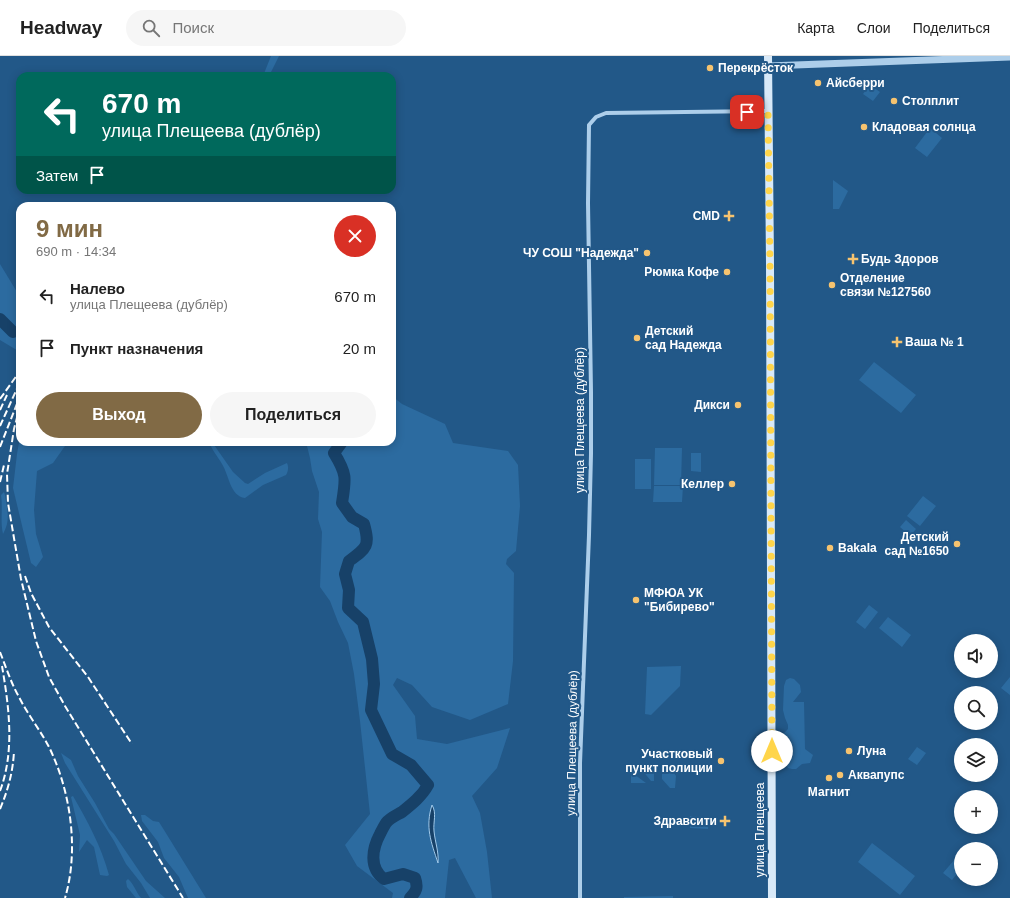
<!DOCTYPE html>
<html lang="ru">
<meta charset="utf-8">
<style>
:root{--surface:#fff;--page:#f6f6f6;--text:#222;--muted:#767676;--line:#e0e0e0;--accent:#816a45}
body{margin:0;font-family:Arial,sans-serif;background:var(--page);color:var(--text);height:100vh;display:flex;flex-direction:column;font-size:15px;white-space:nowrap}
*{box-sizing:border-box;margin:0}
p{font-size:13px;color:var(--muted)}
.icon{flex:none;width:22px;height:22px;fill:none;stroke:currentColor;stroke-width:2;stroke-linecap:round;stroke-linejoin:round}
.map{position:relative;flex:1;overflow:hidden}
.sheet{position:absolute;left:16px;top:146px;width:380px;height:244px;display:flex;flex-direction:column;background:var(--surface);border-radius:12px;box-shadow:0 2px 10px #0003}
.sheet>*{flex:none}
.hud{position:absolute;left:16px;top:16px;width:380px;height:122px;border-radius:12px;box-shadow:0 2px 10px #0003;background:#00695c;color:#fff;overflow:hidden}
.fabs{position:absolute;left:954px;top:578px;display:grid;gap:8px}
.fabs a{display:grid;place-items:center;width:44px;height:44px;border-radius:50%;background:var(--surface);box-shadow:0 2px 10px #0003;font-size:20px}
.pin{position:absolute;display:grid;place-items:center;width:34px;height:34px;color:#fff;margin:-17px;border-radius:8px;box-shadow:0 2px 6px #0006}
.me{position:absolute;width:44px;margin:-22px;rotate:0deg;stroke-linejoin:round;filter:drop-shadow(0 0 3px #0008)}
.turn{display:flex;align-items:center;gap:14px;height:84px;padding:0 20px;font-size:18px}
.turn .icon{width:52px;height:52px;stroke-width:2.5}
.turn b{display:block;font-size:28px;line-height:34px}
.then{display:flex;align-items:center;height:38px;padding:0 20px;background:#0003;gap:8px;font-size:15px}
.round{display:grid;place-items:center;flex:none;width:42px;height:42px;border-radius:21px;background:var(--page)}
.headline{display:flex;align-items:center;justify-content:space-between;height:68px;padding:0 20px}
h1{font-size:24px;font-weight:700;line-height:30px;color:var(--accent)}
.cta{display:flex;gap:8px;margin-top:auto;padding:8px 20px}
.cta a{flex:1;height:46px;border-radius:24px;background:var(--accent);color:#fff;font-size:16px;font-weight:700;line-height:46px;text-align:center}
.cta a+a{background:var(--page);color:var(--text)}
ul{padding:0;list-style:none}
li{display:flex;align-items:center;gap:12px;height:52px;padding:0 20px}
li div{flex:1}
li b{display:block;font-size:15px}
li em{font-style:normal}
header{display:flex;align-items:center;gap:24px;box-sizing:border-box;height:56px;padding:0 20px;background:var(--surface);border-bottom:1px solid var(--line)}
header strong{font-size:19px}
nav{display:flex;gap:22px;margin-inline-start:auto;font-size:14px}
.search{width:280px;height:36px;background:var(--page);display:flex;align-items:center;gap:10px;box-sizing:border-box;padding:0 14px;border-radius:22px;color:var(--muted);font-size:15px}
.map>svg:first-child{display:block}
.green{fill:#2c6ba0}
.water{fill:#174168;stroke:#a1caeb}
.lines{fill:none;stroke-linecap:round;stroke-linejoin:round}
.river{stroke:#174168;stroke-width:12}
.minor{stroke:#adceea;stroke-width:4}
.tertiary{stroke:#adceea;stroke-width:7}
.secondary{stroke:#d8e9f8;stroke-width:8}
.rail{stroke:#fff;stroke-width:2;stroke-dasharray:7 3;stroke-linecap:butt}
.route{stroke:#ffd54a;stroke-width:7;stroke-dasharray:0 12.6}
.poi-dot{fill:#f6c36f;stroke:#225888;stroke-width:1.5}
.labels{text-anchor:middle;stroke-width:4;stroke-linejoin:round;paint-order:stroke}
.poi-label{font-size:12px;font-weight:bold;fill:#fff;stroke:#225888;text-anchor:start}
.street-label{font-size:12px;fill:#fff;stroke:#225888}
</style>
<header>
<strong>Headway</strong>
<div class="search"><svg class="icon" aria-label="search" viewBox="0 0 24 24"><circle cx="10" cy="10" r="6"/><path d="M15 15l6 6"/></svg>Поиск</div>
<nav><a>Карта</a><a>Слои</a><a>Поделиться</a></nav>
</header>
<div class="map">
<svg width="1010" height="842" viewBox="0 0 1010 842">
<rect width="100%" height="100%" fill="#225888"/>
<path class="green" d="M271,0H279L269,20H263Z
M870,29L880,36L873,45L863,38Z
M930,72L942,82L927,101L915,92Z
M833,124L848,135L839,153H833Z
M0,208L20,241V296L0,284Z
M874,306L916,339L901,357L859,324Z
M392,340L402,348L445,368L453,387L508,395L518,409L520,450L516,495L507,503L506,508L514,517L513,605L508,648L470,664L432,651L412,629L397,622L393,629L415,660L417,683L447,688L510,672L497,712L472,740L480,757L487,796L492,842H476L455,802L449,804L445,842H392L393,837L357,810L345,789L370,758L360,665L354,618L348,587L338,566L330,545L320,531L322,476L318,463L319,436L312,415L310,402L306,386H392Z
M20,381V386H64L65,390L53,407L37,415L34,454L36,478L43,501L36,511L31,507L13,432L17,398Z
M209,386H212L233,416L245,427L248,428L265,417L287,407C289,411 288,416 286,419L263,429L245,442C230,440 229,419 222,408C218,401 212,394 209,386Z
M655,392H682L681,429H654Z
M691,397H701V416L691,415Z
M635,403H651V433H635Z
M654,430H683L682,446H653Z
M4,436L5,439C7,454 11,464 3,478C0,465 3,452 1,439Z
M923,440L936,450L920,470L907,460Z
M906,464L916,473L910,480L900,471Z
M869,549L878,556L865,573L856,566Z
M888,561L911,579L902,591L879,572Z
M681,610L680,630L651,659L645,658L647,611Z
M1010,621V639L1001,632Z
M790,622L794,623L800,629L801,636L793,646H804L805,693L813,699L810,707L802,708L796,713H792L788,712L786,708V697L782,684V679L788,673V669L785,662L783,654L784,630L786,624Z
M917,691L926,697L917,709L908,703Z
M61,697L71,704L78,720L95,747L109,773L114,778L146,825L165,842H150L141,827L126,808L114,785L65,707Z
M638,709L654,710V725H651Z
M662,709H669L676,720L675,732H670L662,723Z
M631,716L646,727H631Z
M73,740C88,766 101,790 109,819L107,820L100,819L94,791L87,784L79,796L80,779L71,741Z
M141,759H145L153,765L159,766L164,774L206,842H188L179,821L164,802L158,786L142,765Z
M690,760L709,761L708,773L690,772Z
M872,787L915,820L900,839L858,806Z
M961,796V813L952,824L943,817Z
M128,823C134,828 136,836 141,842H136L127,831L126,825Z
M673,840V842H624V841Z"/>
<path class="water" d="M432,749C437,757 433,766 434,775C435,786 439,796 438,807C431,786 425,771 432,749Z"/>
<g class="lines">
<path class="river" d="M0,263L13,276
M342,386L334,397C347,418 346,422 342,447L352,461L364,468C370,490 367,492 349,505L345,518L349,534L348,552L363,566L372,603L374,628L371,654L392,698L411,709L428,729C422,740 412,748 402,756C397,759 390,762 386,767C384,770 382,774 380,778C372,793 369,812 384,823L403,818L415,822C418,831 417,835 410,842"/>
<path class="minor" d="M580,842V707L589,479L591,398V336L588,147L589,69L596,61L606,57L768,55"/>
<path class="tertiary" d="M768,10L1010,1"/>
<path class="secondary" d="M768,0L770,208L772,842"/>
<path class="rail" d="M0,343L20,315
M20,350L14,373L7,418L8,447L21,523L36,585L49,621L65,650L183,842
M0,354L7,339
M0,370L20,326
M0,391L20,340
M0,426L4,409
M25,520L31,537L49,571L88,621L132,688
M0,596C6,611 11,627 19,641C28,659 41,675 50,693C71,737 79,795 65,842
M0,735C15,695 9,651 2,610
M0,753C8,734 13,716 14,695"/>
</g>
<g class="lines">
<path class="route" d="M747,56L768,55L770,208L772,695"/>
</g>
<g class="poi-dot">
<circle cx="710" cy="12" r="4"/>
<circle cx="818" cy="27" r="4"/>
<circle cx="894" cy="45" r="4"/>
<circle cx="864" cy="71" r="4"/>
<path d="M727 154h4v4h4v4h-4v4h-4v-4h-4v-4h4z"/>
<circle cx="647" cy="197" r="4"/>
<path d="M851 197h4v4h4v4h-4v4h-4v-4h-4v-4h4z"/>
<circle cx="727" cy="216" r="4"/>
<circle cx="832" cy="229" r="4"/>
<circle cx="637" cy="282" r="4"/>
<path d="M895 280h4v4h4v4h-4v4h-4v-4h-4v-4h4z"/>
<circle cx="738" cy="349" r="4"/>
<circle cx="732" cy="428" r="4"/>
<circle cx="957" cy="488" r="4"/>
<circle cx="830" cy="492" r="4"/>
<circle cx="636" cy="544" r="4"/>
<circle cx="849" cy="695" r="4"/>
<circle cx="721" cy="705" r="4"/>
<circle cx="840" cy="719" r="4"/>
<circle cx="829" cy="722" r="4"/>
<path d="M723 759h4v4h4v4h-4v4h-4v-4h-4v-4h4z"/>
</g>
<g class="labels">
<g class="poi-label">
<text x="718" y="16">Перекрёсток</text>
<text x="826" y="31">Айсберри</text>
<text x="902" y="49">Столплит</text>
<text x="872" y="75">Кладовая солнца</text>
<text x="720" y="164" text-anchor="end">CMD</text>
<text x="639" y="201" text-anchor="end">ЧУ СОШ "Надежда"</text>
<text x="861" y="207">Будь Здоров</text>
<text x="719" y="220" text-anchor="end">Рюмка Кофе</text>
<text x="840" y="226">Отделение<tspan x="840" dy="14">связи №127560</tspan></text>
<text x="645" y="279">Детский<tspan x="645" dy="14">сад Надежда</tspan></text>
<text x="905" y="290">Ваша № 1</text>
<text x="730" y="353" text-anchor="end">Дикси</text>
<text x="724" y="432" text-anchor="end">Келлер</text>
<text x="949" y="485" text-anchor="end">Детский<tspan x="949" dy="14">сад №1650</tspan></text>
<text x="838" y="496">Bakala</text>
<text x="644" y="541">МФЮА УК<tspan x="644" dy="14">"Бибирево"</tspan></text>
<text x="857" y="699">Луна</text>
<text x="713" y="702" text-anchor="end">Участковый<tspan x="713" dy="14">пункт полиции</tspan></text>
<text x="848" y="723">Аквапупс</text>
<text x="829" y="740" text-anchor="middle">Магнит</text>
<text x="717" y="769" text-anchor="end">Здравсити</text>
</g>
<g class="street-label">
<text transform="translate(580 364) rotate(-90)" y="4">улица Плещеева (дублёр)</text>
<text transform="translate(572 687) rotate(-89)" y="4">улица Плещеева (дублёр)</text>
<text transform="translate(760 774) rotate(-90)" y="4">улица Плещеева</text>
</g>
</g>
</svg>
<div class="fabs">
<a><svg class="icon" aria-label="sound" viewBox="0 0 24 24"><path d="M4 9h4l5-4v14l-5-4H4zM17 9q2 3 0 6"/></svg></a>
<a><svg class="icon" aria-label="search" viewBox="0 0 24 24"><circle cx="10" cy="10" r="6"/><path d="M15 15l6 6"/></svg></a>
<a><svg class="icon" aria-label="layers" viewBox="0 0 24 24"><path d="M12 4l9 5-9 5-9-5zM3 14l9 5 9-5"/></svg></a>
<a>+</a>
<a>−</a>
</div>
<div class="pin" style="left:747px;top:56px;background:#d93025"><svg class="icon" aria-label="arrive" viewBox="0 0 24 24"><path d="M6 21V4h12l-3 4 3 4H6"/></svg></div>
<svg class="me" style="left:772px;top:695px" viewBox="-20 -20 40 40"><circle r="19" fill="#fff"/><path d="M0-13L10 11 0 6-10 11z" fill="#ffd54a"/></svg>
<div class="hud">
<div class="turn"><svg class="icon" aria-label="left" viewBox="0 0 24 24"><path d="M17 20v-9H6M10 6l-5 5 5 5"/></svg><div><b>670 m</b>улица Плещеева (дублёр)</div></div>
<div class="then">Затем<svg class="icon" aria-label="arrive" viewBox="0 0 24 24"><path d="M6 21V4h12l-3 4 3 4H6"/></svg></div>
</div>
<section class="sheet">
<div class="headline"><div><h1>9 мин</h1><p>690 m · 14:34</p></div><a class="round" style="background:#d93025;color:#fff"><svg class="icon" aria-label="close" viewBox="0 0 24 24"><path d="M6 6l12 12M18 6L6 18"/></svg></a></div>
<ul>
<li><svg class="icon" aria-label="left" viewBox="0 0 24 24"><path d="M17 20v-9H6M10 6l-5 5 5 5"/></svg><div><b>Налево</b><p>улица Плещеева (дублёр)</p></div><em>670 m</em></li>
<li><svg class="icon" aria-label="arrive" viewBox="0 0 24 24"><path d="M6 21V4h12l-3 4 3 4H6"/></svg><div><b>Пункт назначения</b></div><em>20 m</em></li>
</ul>
<div class="cta"><a>Выход</a><a>Поделиться</a></div>
</section>
</div>
